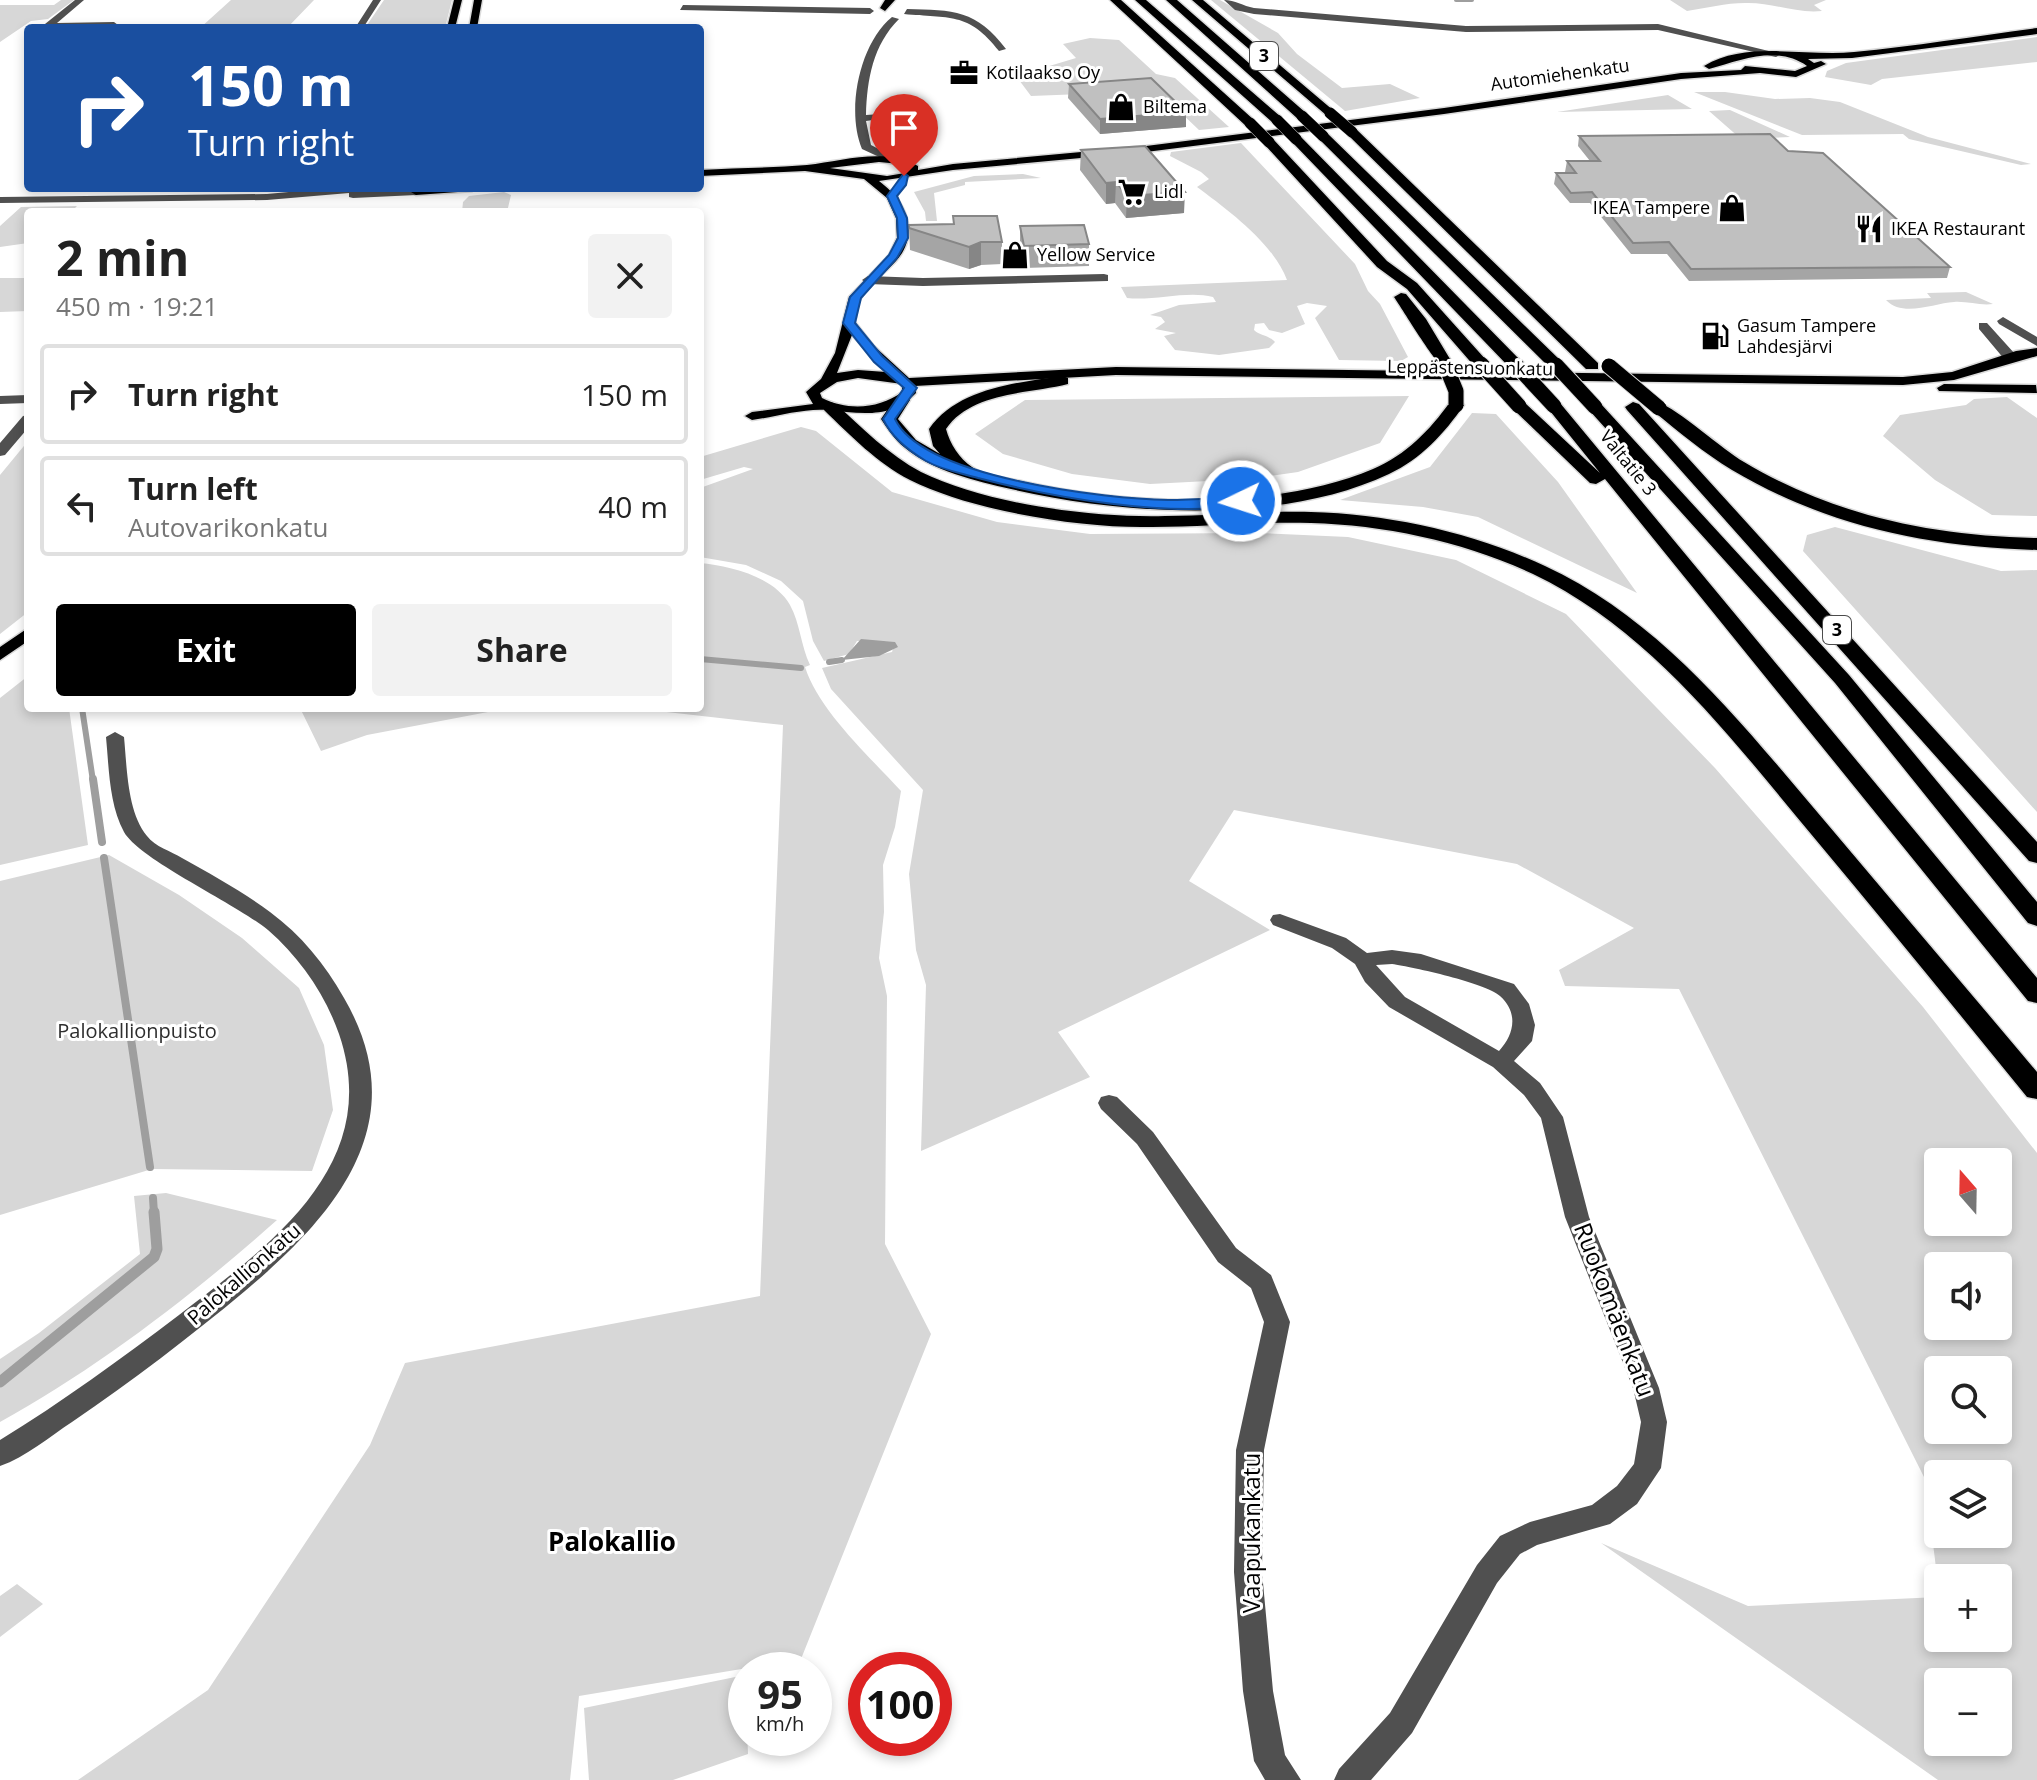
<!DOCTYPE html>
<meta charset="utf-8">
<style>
:root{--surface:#fff;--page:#f2f2f2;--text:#222;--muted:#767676;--line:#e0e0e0;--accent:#000}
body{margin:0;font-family:"Open Sans",sans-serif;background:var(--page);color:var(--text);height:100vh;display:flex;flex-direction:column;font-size:30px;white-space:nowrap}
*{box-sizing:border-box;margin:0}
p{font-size:26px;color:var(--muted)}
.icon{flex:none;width:44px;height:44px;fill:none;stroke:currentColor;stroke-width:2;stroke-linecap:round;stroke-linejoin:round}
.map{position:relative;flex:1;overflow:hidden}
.sheet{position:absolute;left:24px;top:208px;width:680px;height:504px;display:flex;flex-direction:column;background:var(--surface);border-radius:8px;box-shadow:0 4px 12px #0003}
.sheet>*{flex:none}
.banner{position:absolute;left:24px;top:24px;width:680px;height:168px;border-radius:8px;box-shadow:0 4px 12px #0003;background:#1a4fa0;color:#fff;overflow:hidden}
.needle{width:52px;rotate:340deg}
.buttons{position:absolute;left:1924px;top:1148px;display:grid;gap:16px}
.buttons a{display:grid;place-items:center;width:88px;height:88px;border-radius:8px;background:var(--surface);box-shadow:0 4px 12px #0003;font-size:40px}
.speed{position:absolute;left:728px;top:1652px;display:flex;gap:16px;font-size:40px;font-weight:700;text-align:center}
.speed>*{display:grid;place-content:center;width:104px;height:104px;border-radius:50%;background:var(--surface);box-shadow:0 4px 12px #0003;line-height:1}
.speed small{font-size:20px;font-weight:400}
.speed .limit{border:12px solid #d22;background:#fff;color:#111}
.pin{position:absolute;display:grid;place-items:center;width:68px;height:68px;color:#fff;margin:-82px -34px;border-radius:50% 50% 50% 0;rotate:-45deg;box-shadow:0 0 8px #0007}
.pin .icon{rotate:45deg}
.me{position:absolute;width:88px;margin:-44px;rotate:266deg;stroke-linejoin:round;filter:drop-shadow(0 0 6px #0008)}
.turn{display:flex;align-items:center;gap:28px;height:168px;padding:0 32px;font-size:36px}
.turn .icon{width:104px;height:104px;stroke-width:2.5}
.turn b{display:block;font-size:56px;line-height:68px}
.round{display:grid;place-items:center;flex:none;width:84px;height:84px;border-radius:8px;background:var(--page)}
.head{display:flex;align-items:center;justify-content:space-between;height:136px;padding:0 32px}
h1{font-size:48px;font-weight:700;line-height:60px}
.button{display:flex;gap:16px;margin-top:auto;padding:16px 32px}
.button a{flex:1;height:92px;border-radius:8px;background:var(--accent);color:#fff;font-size:32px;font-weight:700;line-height:92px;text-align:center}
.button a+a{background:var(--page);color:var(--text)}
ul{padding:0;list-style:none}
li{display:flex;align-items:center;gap:24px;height:100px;margin:0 16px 12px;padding:0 16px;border:4px solid var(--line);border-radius:8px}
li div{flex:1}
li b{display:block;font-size:30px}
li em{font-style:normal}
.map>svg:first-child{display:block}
.green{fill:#d7d7d7;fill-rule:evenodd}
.water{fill:#9e9e9e}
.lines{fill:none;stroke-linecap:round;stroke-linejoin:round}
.stream-far3{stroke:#9e9e9e;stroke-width:4}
.stream-far2{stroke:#9e9e9e;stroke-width:6}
.stream-far1{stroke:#9e9e9e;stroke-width:8}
.stream{stroke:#9e9e9e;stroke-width:11}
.major-casing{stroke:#dbdbdb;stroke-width:3}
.highway-casing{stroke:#dbdbdb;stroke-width:3}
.minor{fill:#505050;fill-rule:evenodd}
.major{fill:#000;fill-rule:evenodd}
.highway{fill:#000;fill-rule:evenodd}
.highway-bridge-far1-casing{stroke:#dbdbdb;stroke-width:12;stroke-linecap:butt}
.highway-bridge-casing{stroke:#dbdbdb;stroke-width:17;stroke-linecap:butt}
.highway-bridge-far1{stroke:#000;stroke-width:11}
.highway-bridge{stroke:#000;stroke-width:15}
.wall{fill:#a5a5a5}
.shaded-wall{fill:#868686}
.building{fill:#c0c0c0;stroke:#868686;stroke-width:2}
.route{fill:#1a73e8;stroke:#114b97;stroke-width:2}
.labels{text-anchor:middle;stroke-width:6;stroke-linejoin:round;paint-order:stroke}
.shield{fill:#fff;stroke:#4c4c4c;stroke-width:2}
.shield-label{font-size:18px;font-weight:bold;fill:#000}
.far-poi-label{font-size:18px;fill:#000;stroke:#fff;text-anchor:start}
.far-street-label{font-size:18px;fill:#000;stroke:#fff}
.park-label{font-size:20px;fill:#2e2e2e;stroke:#fff}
.street-label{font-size:20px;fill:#000;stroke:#fff}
.near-street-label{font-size:24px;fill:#000;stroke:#fff}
.near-neighbourhood-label{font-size:26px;font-weight:bold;fill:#000;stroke:#fff}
</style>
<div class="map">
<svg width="2037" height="1780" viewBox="0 0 2037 1780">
<rect width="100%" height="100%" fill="#fff"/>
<path class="green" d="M61,0H74L48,19L31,21L0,42V5H54Z
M231,0H314L287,28H200Z
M384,0H452L445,28H365Z
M1211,0H1220L1278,33L1297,54L1342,88L1390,84L1420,98L1345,111Z
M1670,0H1826L1814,5L1822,11C1797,14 1771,2 1745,3C1726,3 1706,8 1687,11Z
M2037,37V62L1882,79L1871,85L1825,77L1827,71L1846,63Z
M1090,38L1119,40L1156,74L1175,78L1229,127L1199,130L1158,91L1031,96L1016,76L1076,58L1063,44Z
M1694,92H1725L1775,99L1810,98L1840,102L1928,137L2031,164L2021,165L1909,139L1903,134L1802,135Z
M1668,95L1692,109L1557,112Z
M1730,110L1790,137L1741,139L1709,111Z
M1241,143L1355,264L1368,291L1380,304L1408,357L1401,361L1339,360L1315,318L1327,306L1307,303L1297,306L1305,324L1282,333L1269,330L1264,323L1255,324L1254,330C1260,336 1269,335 1275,342L1269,348L1219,355L1175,350L1164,336L1176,333L1155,329L1165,322L1161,317L1150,315L1179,305L1216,302L1213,297C1188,290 1155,301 1127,298L1121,287L1287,280C1273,243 1228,210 1197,187L1209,179L1201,172L1170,156L1171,152Z
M1023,174L1041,178L965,182V185L934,193L937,221H926L925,212L914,192L974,176Z
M504,192L511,195L507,212H462L463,202L469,196Z
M77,206L71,212H28V243L0,247V226L21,207Z
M0,278H28V311L0,312Z
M1966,292L1993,304C1981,306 1967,301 1954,302C1934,303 1903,318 1886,300L1931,298L1927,293Z
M1409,396L1380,443L1298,472L1248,479L1150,484L1072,474L1003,454L975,434L1025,400Z
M2007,397L2037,418V516L1992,515L1935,480L1883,436L1900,415L1966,405L1974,399Z
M1472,413L1496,414L1558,482L1637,593L1478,517L1423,507L1340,500L1430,467Z
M801,427L816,431L892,492L997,522L1090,534L1258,533L1348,537L1456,560L1566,614L1715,768L1923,1007L2037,1153V1780H1938L1601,1543L1748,1606L1938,1597V1638H1998V1578H1938V1584L1925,1479L1679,989L1565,986L1559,970L1634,928L1517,864L1234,810L1189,881L1270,930L1058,1032L1090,1077L921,1151L926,985L916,950L909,874L923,790L831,689L822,668L892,652L895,642L857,641L849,654L824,661L813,641L803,601L781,581L746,565L700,557V488L753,469L744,467L700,480V457ZM1938,1162H1998V1222H1938ZM1938,1266H1998V1326H1938ZM1938,1370H1998V1430H1938ZM1938,1474H1998V1534H1938ZM1938,1682H1998V1742H1938Z
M28,441V612L0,634V475Z
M1835,527L2001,571L2037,570V812L1803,551L1807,535Z
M700,563C729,566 774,576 790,605C800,623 801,646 810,665L805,667C819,711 870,757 901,791L895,827L883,865L884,912L879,958L887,996L885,1244L931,1334L801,1659L579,1696L570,1780H78L208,1690L370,1445L405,1363L760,1296L783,725L631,708H700Z
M28,676V708H69L88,845L0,865V698Z
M300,708H509L367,735L321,751Z
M109,855L179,895L242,938L299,988L324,1045L333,1110L312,1171L152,1169L0,1215V881Z
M166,1193L277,1220C194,1294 98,1368 0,1422V1359L39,1333L140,1254L134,1196Z
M17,1584L43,1604L0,1637V1596Z
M745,1675L748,1754L673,1780H589L584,1708Z"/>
<path class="water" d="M861,639L895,642L898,647L879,656L842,660Z"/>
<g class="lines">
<path class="stream-far3" d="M1456,0H1472"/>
<path class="stream-far2" d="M700,659L801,668
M829,662L842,660
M82,708L93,781"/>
<path class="stream-far1" d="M93,779L102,842
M104,858L150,1167
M153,1198L154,1214"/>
<path class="stream" d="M0,1382L154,1257L157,1249L154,1212"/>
<defs>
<path id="major" d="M454,0H462L455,28H447Z
M474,0H482L477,28H469Z
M2037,28V34L1852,58L1808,59L1814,63L1821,61L1826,64L1796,77L1760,73L1681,79L1444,114L1146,152L953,170L879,181C905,200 921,233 896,261C885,273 869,284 861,298C857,304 857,315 855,322L873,345L909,378L1116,367L1903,377L1952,372L2016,351L2037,348V356L1954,380L1903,385L1116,375L915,386L916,393C891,420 859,413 827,410C804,408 775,417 752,420L745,416L752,412L813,404L806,392L821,379L835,353L849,297L889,255L897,238L896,218L887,198L864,179L805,171L700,176V170C736,168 772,168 807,165C843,161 885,147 918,166V170L953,164L1146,146L1444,108L1681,73L1741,70L1745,66L1795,71L1807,66C1777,45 1742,60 1709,69L1704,66C1747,40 1806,57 1854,52C1915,46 1976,36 2037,28ZM879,162L900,164L908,169L905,173L887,176L830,168ZM852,335L886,372L858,370L837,373ZM858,378L902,384V392C879,409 848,411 822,398L820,393L837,382Z
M427,188H477L472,191L416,195L411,192Z
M1944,384L2036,385L2037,393L1939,391L1937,388Z
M28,628V641L0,660V647Z"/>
<path id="highway" d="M885,0H895L885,11L880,8Z
M1110,0H1121L1254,120V126H1246Z
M1135,0H1146L1281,117V123H1273Z
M1166,0H1177L1306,113V119H1298Z
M1192,0H1203L1334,111V115H1326Z
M1348,129H1356L1598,363V369H1586L1348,135Z
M1319,133H1327L1562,362V368H1550L1319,139Z
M1292,136H1300L1522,362V368H1510L1292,142Z
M1265,139H1273L1387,261L1417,283L1487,361V367H1475L1407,289L1377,267L1265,145Z
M1401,293L1406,294L1426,319L1453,364L1451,367L1445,369C1436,365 1403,310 1394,297Z
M1062,376L1068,378V384C1028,394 971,392 946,429C950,444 959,458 972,467C985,477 1009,478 1025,482C1129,505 1274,511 1373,469C1406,455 1430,430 1450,402H1462L1464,405C1444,434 1421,459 1389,474C1281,525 1124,515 1011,489C976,481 932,471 904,447C895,440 887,428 881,419L896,397H908L910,400L898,419L916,440L940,454L933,446L929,429C958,388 1016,383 1062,376Z
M1519,401L1525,403L1600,473L1546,406L1554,401L1560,403L2037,978V1003L2028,1001L1605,479L1596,484L1590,483L1513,409V403Z
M830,402L836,404C862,428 889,455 921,472C986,504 1093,518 1165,516C1213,516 1262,511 1311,512C1390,514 1474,533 1545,566C1664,621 1746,729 1829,826C1898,908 1968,990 2037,1072V1099L2027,1097C1957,1011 1887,925 1816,840C1733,741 1652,631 1533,574C1465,542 1385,525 1311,523C1254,521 1197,528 1141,527C1073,527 970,510 910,480C877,463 851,436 824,410V404Z
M1595,402L1601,404L1849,675L2037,902V926L2028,923L1835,683L1589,410L1587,407Z
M1633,402L1639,404L2037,842V863L2029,861L1627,410L1625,407Z
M1659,403C1677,408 1723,450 1744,462C1835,516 1933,536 2037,538V550C1929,547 1826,526 1732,470C1704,453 1679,432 1653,411L1651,408L1653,405Z"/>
</defs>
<use href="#major" class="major-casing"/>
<use href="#highway" class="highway-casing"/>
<path class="minor" d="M75,0H84L57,23L114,22L118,25L114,28H45V24Z
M373,0H381L363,28H355Z
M1224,0C1235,0 1243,6 1254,8L1466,26L1658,24L1781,54L1776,57L1658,30L1466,32L1254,14L1235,10Z
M683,5L870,8L874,11L870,14L680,10Z
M907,9C953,10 977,10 1006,49L999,51C968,11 949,19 904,14Z
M892,17L899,19C873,45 867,79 866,115L896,113L901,116L866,121L871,145L894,157L895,159L890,162L862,149C846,111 859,44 892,17Z
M332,188H373L369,191L416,189L421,192L416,195L353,198L349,197V193L267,200L0,203V197L267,194Z
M1104,274L1108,275V281L923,286L868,284L862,280L868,276L923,278Z
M2003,317L2037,337V346L1999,324L1997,321Z
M1979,323H1987L2015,354V360H2005L1979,329Z
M28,395V403L0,404V396Z
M28,415V428L5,455L0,456V443L23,416Z
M115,732L124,737C127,767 127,812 147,836C155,847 171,851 182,858C212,875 242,891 270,912C301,935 325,964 344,998C415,1120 339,1212 245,1291C190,1337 132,1381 72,1422C49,1437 26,1457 0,1466V1440C62,1402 121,1359 179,1315C270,1245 384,1165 339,1034C325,994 300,958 268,930C235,903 140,860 124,832C109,804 109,768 106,737Z
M1280,914L1346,938L1367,953L1392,950L1421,954L1514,984L1529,1004L1535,1025L1532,1041L1514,1061L1540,1083L1563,1117L1589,1217L1659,1388L1667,1422L1661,1468L1637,1504L1610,1524L1537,1545L1520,1554L1497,1583L1412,1733L1371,1780H1334L1339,1769L1390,1713L1477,1565L1500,1536L1530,1522L1592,1505L1617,1486L1634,1464L1641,1422L1633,1388L1565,1217L1541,1118L1524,1095L1493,1067L1389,1007L1365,982L1355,964L1332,948L1273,925L1270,920L1273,915ZM1392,964C1413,967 1486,983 1500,996C1519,1013 1514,1035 1499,1051L1405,997L1376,965Z
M1109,1095L1117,1097L1153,1132L1236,1248L1271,1275L1290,1322L1264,1450L1262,1572L1273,1691L1285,1755L1301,1780H1265L1254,1761L1243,1691L1234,1572L1236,1450L1264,1322L1251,1288L1218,1262L1137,1144L1101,1109L1098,1103L1101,1097Z"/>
<use href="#major" class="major"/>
<use href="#highway" class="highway"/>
<defs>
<path id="highway-bridge-far1" d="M1330,113L1352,132
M1302,116L1323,136
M1277,120L1296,139
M1250,123L1269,142"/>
<path id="highway-bridge" d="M1445,364L1456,391V405
M1481,364L1519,406
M1516,365L1554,406
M1556,365L1595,407
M1609,366L1659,408"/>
</defs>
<use href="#highway-bridge-far1" class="highway-bridge-far1-casing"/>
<use href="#highway-bridge" class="highway-bridge-casing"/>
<use href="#highway-bridge-far1" class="highway-bridge-far1"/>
<use href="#highway-bridge" class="highway-bridge"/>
</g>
<path class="wall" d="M1069,84L1186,127L1100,134L1068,98Z
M1579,136L1788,151L1950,267L1947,278L1689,281L1667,254H1631L1590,203H1570L1554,184L1556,173H1566L1565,172L1567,161H1590L1578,146Z
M1081,150L1184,213L1126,218L1115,203L1106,204L1080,170Z
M953,216L1002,242V264L981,265L969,269L910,250L909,228L953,224Z
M1020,226L1089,244V266L1024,268L1020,248Z"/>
<path class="shaded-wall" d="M1186,112V127L1100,134V119Z
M1116,182L1115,203L1106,204V183Z
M1185,192L1184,213L1126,218L1127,196Z
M981,242V265L969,269V247Z"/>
<path class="building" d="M1151,78L1186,112L1100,119L1069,84Z
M1770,134L1788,151L1823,153L1950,267L1691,269L1669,242L1633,243L1592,192L1571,193L1556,173H1576L1567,161H1600L1579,136Z
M1145,146L1185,192L1127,196L1116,182L1106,183L1081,150Z
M953,216H997L1002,242H981L969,247L909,228V225L954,224Z
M1084,225L1089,244L1024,246L1020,226Z"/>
<path class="route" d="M904,173L908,176L906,185L897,196L907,218L908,238L897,258L861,298L855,323L882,356L917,388L895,419C923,478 1107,499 1168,500C1192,500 1217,498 1241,497L1246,498V504C1172,519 1051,497 978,478C961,473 942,470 926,461C909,451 891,436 883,419L904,388L874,362L843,323L850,297L889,255L898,238L897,218L887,196Z"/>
<defs>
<symbol id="office-bare" viewBox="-9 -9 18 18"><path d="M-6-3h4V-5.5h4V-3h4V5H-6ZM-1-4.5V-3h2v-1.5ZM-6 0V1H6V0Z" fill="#000" stroke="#fff" stroke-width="2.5" paint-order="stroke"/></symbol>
<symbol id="shop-bare" viewBox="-9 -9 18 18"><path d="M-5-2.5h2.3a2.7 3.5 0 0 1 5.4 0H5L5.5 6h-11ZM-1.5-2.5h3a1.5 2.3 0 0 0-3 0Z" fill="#000" stroke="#fff" stroke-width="2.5" paint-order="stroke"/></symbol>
<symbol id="supermarket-bare" viewBox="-9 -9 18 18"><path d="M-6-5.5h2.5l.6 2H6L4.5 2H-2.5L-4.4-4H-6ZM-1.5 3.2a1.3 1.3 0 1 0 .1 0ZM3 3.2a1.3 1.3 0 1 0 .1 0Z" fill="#000" stroke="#fff" stroke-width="2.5" paint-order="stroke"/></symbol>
<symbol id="restaurant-bare" viewBox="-9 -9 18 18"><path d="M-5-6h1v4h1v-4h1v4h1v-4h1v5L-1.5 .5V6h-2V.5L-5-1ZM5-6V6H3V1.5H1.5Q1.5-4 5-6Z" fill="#000" stroke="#fff" stroke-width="2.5" paint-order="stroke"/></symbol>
<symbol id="fuel-bare" viewBox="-9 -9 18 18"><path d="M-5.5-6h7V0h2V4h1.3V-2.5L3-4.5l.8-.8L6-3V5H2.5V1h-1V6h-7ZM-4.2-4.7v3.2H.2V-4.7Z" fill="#000" stroke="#fff" stroke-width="2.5" paint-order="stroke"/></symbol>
</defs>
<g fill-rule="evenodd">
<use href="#office-bare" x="944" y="53" width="40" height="40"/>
<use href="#shop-bare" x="1101" y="87" width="40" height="40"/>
<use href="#supermarket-bare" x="1112" y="172" width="40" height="40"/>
<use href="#shop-bare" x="1712" y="188" width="40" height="40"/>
<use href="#restaurant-bare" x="1849" y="209" width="40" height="40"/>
<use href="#shop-bare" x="995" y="235" width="40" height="40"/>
<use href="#fuel-bare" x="1695" y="316" width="40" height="40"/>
</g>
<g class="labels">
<g class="shield">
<rect x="1250" y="42" width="28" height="28" rx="6"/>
<rect x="1823" y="616" width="28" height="28" rx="6"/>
</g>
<g class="shield-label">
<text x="1264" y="62">3</text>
<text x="1837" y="636">3</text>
</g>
<g class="far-poi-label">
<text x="986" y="79">Kotilaakso Oy</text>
<text x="1143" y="113">Biltema</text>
<text x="1154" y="198">Lidl</text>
<text x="1710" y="214" text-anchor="end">IKEA Tampere</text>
<text x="1891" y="235">IKEA Restaurant</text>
<text x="1037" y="261">Yellow Service</text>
<text x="1737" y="332">Gasum Tampere<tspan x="1737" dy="21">Lahdesjärvi</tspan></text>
</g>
<g class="far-street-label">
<text transform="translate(1560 75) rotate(-8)" y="6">Automiehenkatu</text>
<text transform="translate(1470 368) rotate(1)" y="6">Leppästensuonkatu</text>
<text transform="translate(1628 463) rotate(51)" y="6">Valtatie 3</text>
</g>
<g class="park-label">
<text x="137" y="1038">Palokallionpuisto</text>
</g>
<g class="street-label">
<text transform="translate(244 1274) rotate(-41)" y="7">Palokallionkatu</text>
</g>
<g class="near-street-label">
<text transform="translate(1614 1310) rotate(69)" y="8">Ruokomäenkatu</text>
<text transform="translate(1252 1533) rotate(-90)" y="8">Vaapukankatu</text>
</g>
<g class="near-neighbourhood-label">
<text x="612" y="1551">Palokallio</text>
</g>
</g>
</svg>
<div class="buttons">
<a><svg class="needle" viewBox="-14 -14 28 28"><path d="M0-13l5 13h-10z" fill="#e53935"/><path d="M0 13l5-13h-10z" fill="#767676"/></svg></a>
<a><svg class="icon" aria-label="sound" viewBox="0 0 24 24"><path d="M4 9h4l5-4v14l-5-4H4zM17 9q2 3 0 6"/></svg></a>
<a><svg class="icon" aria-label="search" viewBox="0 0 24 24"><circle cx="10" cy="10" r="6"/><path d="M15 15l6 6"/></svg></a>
<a><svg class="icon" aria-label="layers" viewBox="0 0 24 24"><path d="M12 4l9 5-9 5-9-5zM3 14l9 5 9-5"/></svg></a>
<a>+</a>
<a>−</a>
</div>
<div class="speed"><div>95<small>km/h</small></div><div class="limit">100</div></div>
<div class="pin" style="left:904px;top:176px;background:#d93025"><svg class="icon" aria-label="arrive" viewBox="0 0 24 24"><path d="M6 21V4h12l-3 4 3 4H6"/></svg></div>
<svg class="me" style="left:1241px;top:501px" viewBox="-20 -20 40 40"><circle r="17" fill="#1a73e8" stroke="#fff" stroke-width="3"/><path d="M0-11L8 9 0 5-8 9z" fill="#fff"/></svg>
<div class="banner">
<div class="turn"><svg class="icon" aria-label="right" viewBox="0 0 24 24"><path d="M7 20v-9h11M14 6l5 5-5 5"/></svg><div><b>150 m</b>Turn right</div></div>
</div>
<section class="sheet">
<div class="head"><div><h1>2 min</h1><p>450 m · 19:21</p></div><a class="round"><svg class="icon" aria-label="close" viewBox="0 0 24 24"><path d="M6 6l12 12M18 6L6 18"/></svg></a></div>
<ul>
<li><svg class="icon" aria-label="right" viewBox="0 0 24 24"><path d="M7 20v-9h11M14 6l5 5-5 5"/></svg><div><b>Turn right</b></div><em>150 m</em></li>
<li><svg class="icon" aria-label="left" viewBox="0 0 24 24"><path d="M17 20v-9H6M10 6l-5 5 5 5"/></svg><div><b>Turn left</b><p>Autovarikonkatu</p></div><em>40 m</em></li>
</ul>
<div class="button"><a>Exit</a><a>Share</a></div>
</section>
</div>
